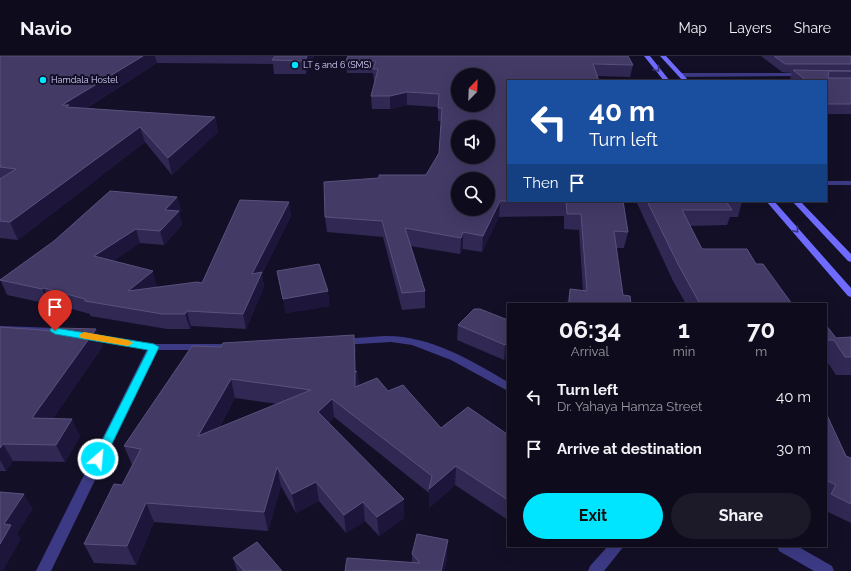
<!DOCTYPE html>
<style>
:root{--surface:#0e0b1c;--page:#1c1929;--text:#f1f3f6;--muted:#9b9ba3;--line:#2e2b3b;--accent:#00e5ff}
body{margin:0;font-family:Raleway,sans-serif;background:var(--page);color:var(--text);height:100vh;display:flex;flex-direction:column;font-size:15px;white-space:nowrap}
*{box-sizing:border-box;margin:0}
p{font-size:13px;color:var(--muted)}
.icon{flex:none;width:22px;height:22px;fill:none;stroke:currentColor;stroke-width:2;stroke-linecap:round;stroke-linejoin:round}
.map{position:relative;flex:1;overflow:hidden}
.side{position:absolute;left:507px;top:247px;width:320px;height:244px;display:flex;flex-direction:column;background:var(--surface);border-radius:0px;box-shadow:0 4px 16px #0002,0 0 0 1px var(--line)}
.side>*{flex:none}
.top-card{position:absolute;left:507px;top:24px;width:320px;height:122px;border-radius:0px;box-shadow:0 4px 16px #0002,0 0 0 1px var(--line);background:#1a4fa0;color:#fff;overflow:hidden}
.needle{width:26px;rotate:23deg}
.buttons{position:absolute;left:451px;top:12px;display:grid;gap:8px}
.buttons a{display:grid;place-items:center;width:44px;height:44px;border-radius:50%;background:var(--surface);box-shadow:0 4px 16px #0002,0 0 0 1px var(--line);font-size:20px}
.pin{position:absolute;display:grid;place-items:center;width:34px;height:34px;color:#fff;margin:-41px -17px;border-radius:50% 50% 50% 0;rotate:-45deg;box-shadow:0 0 4px #0007}
.pin .icon{rotate:45deg}
.me{position:absolute;width:44px;margin:-22px;rotate:27deg;stroke-linejoin:round;filter:drop-shadow(0 0 3px #0008)}
.turn{display:flex;align-items:center;gap:14px;height:84px;padding:0 16px;font-size:18px}
.turn .icon{width:52px;height:52px;stroke-width:2.5}
.turn b{display:block;font-size:28px;line-height:34px}
.then{display:flex;align-items:center;height:38px;padding:0 16px;background:#0003;gap:8px;font-size:15px}
.eta{display:flex;justify-content:space-evenly;align-items:center;height:68px;text-align:center}
.eta b{font-size:24px;font-weight:700;line-height:28px}
.action{display:flex;gap:8px;margin-top:auto;padding:8px 16px}
.action a{flex:1;height:46px;border-radius:24px;background:var(--accent);color:#111;font-size:16px;font-weight:700;line-height:46px;text-align:center}
.action a+a{background:var(--page);color:var(--text)}
ul{padding:0;list-style:none}
li{display:flex;align-items:center;gap:12px;height:52px;padding:0 16px}
li div{flex:1}
li b{display:block;font-size:15px}
li em{font-style:normal}
header{display:flex;align-items:center;gap:24px;box-sizing:border-box;height:56px;padding:0 20px;background:var(--surface);border-bottom:1px solid var(--line)}
header strong{font-size:19px}
nav{display:flex;gap:22px;margin-inline-start:auto;font-size:14px}
.map>svg:first-child{display:block}
.lines{fill:none;stroke-linecap:round;stroke-linejoin:round}
.minor{fill:#3d3a85;fill-rule:evenodd}
.secondary{fill:#6f6bff;fill-rule:evenodd}
.wall{fill:#312854;fill-rule:evenodd}
.shaded-wall{fill:#1d163a}
.building{fill:#433a66;stroke:#5a527e;fill-rule:evenodd}
.oneway{stroke:#38347d}
.route{fill:#00e5ff;stroke:#0095a6}
.slow{fill:#f59e0b}
.poi-dot{fill:#00e5ff;stroke:#130f26;stroke-width:1.5}
.labels{text-anchor:middle;stroke-width:4;stroke-linejoin:round;paint-order:stroke}
.far-poi-label{font-size:9px;fill:#d9d4ff;stroke:#130f26;text-anchor:start}
</style>
<header>
<strong>Navio</strong>
<nav><a>Map</a><a>Layers</a><a>Share</a></nav>
</header>
<div class="map">
<svg width="851" height="515" viewBox="0 0 851 515">
<rect width="100%" height="100%" fill="#130f26"/>
<g class="lines">
<path class="minor" d="M804,17L807,19L806,20L680,21L677,19L680,17Z
M826,125H851V129H826Z
M0,270L55,272L72,275L73,277L68,280L55,278L0,276Z
M88,277L154,288H235L239,289L240,291L239,293L235,294H158L51,515H36L147,293L84,282L83,280L84,278Z
M384,280C430,279 470,304 508,326V335L451,304L412,289L391,286L342,289L337,286L342,283Z
M608,490H624L604,515H588L590,510Z
M777,490H797L832,510L834,515H814L779,495Z"/>
<path class="secondary" d="M644,0H650L670,25H664Z
M660,0H666L689,25H683Z
M766,145H774L851,232V241L848,240Z
M792,145H800L851,198V206L848,205Z"/>
</g>
<path class="wall" d="M0,0H314L306,18H274L273,8L157,7L85,53L215,61L218,76L172,119L145,86L18,184L0,182Z
M761,0H851V58H826V25H793L790,23L792,17L782,16Z
M346,5L633,9L630,21L597,20L508,145H623L628,176L624,192H616L623,239L583,235L579,174L564,173V160L499,161L482,196L463,193L460,198L410,190L425,235V252L402,254L383,181L327,176L325,161L379,122L426,119L439,97L441,65H438V51L407,49L390,53H372L371,40L375,25H374L373,17H347Z
M177,141L181,155L179,157L182,169L164,189L140,187L113,205L157,230L155,231L202,227L289,146L291,160L262,218L264,231L246,273L191,270L190,273H167L90,260V258L50,247L49,248L7,239L0,223Z
M636,145H742L738,161H730L727,169L690,170L702,193L756,208L792,248H686L673,225Z
M277,215L328,235L329,250L286,257Z
M570,233L569,248H567Z
M508,264V299L504,304L457,284L458,269Z
M826,269L836,282L851,281V319H836L826,304Z
M0,271L103,290L53,362L80,380L65,406L13,405L6,415H0Z
M354,279L356,297V316L357,315L359,329L388,335L441,372L507,378L508,377V464L455,429L429,452V437L334,361L329,367L404,462L379,480L365,465L346,477L319,445L296,457L281,430L268,475L154,466L136,509L94,507L84,488L122,429L132,409L124,390L221,291ZM235,342L278,348L219,372Z
M826,357L846,400L851,402V467L826,455V445L827,443H826Z
M412,498L447,503L444,515L412,506Z
M233,502L282,515H237Z"/>
<path class="shaded-wall" d="M143,0H155L157,7L73,60L62,49Z
M307,0H314L306,18L305,5Z
M407,36V49L390,53V40Z
M215,61L218,76L172,119L168,102Z
M140,71L145,86L18,184L10,166Z
M177,141L181,155L179,157L182,169L164,189L160,175L165,154Z
M500,145L499,161L482,196L483,180Z
M289,146L291,160L262,218L264,231L246,273L243,258L252,218Z
M136,173L140,187L99,215L94,200Z
M463,176V193L460,198L461,182Z
M153,215L157,230L133,250L128,235Z
M44,232L50,247L49,248L42,233Z
M328,235L329,250L286,257L283,243Z
M187,255L191,270L190,273L185,258Z
M96,273L103,290L41,379L32,362Z
M354,279L356,297V316L357,315L359,334L355,331Z
M508,286V299L504,304L505,289Z
M231,323L235,342L204,399L198,380Z
M332,343L334,361L321,375L318,356Z
M72,363L80,380L65,406L56,389Z
M3,388L13,405L6,415L0,404V392Z
M456,410L455,429L429,452V433Z
M277,411L281,430L268,475L264,456Z
M316,426L319,445L296,457L292,438Z
M24,438L33,453L17,478L21,483L3,515H0V488L4,468Z
M404,443V462L379,480L377,461Z
M363,446L365,465L346,477L344,459Z
M146,447L154,466L136,509L127,490Z
M448,484L447,503L444,515H441Z"/>
<path class="building" d="M0,0H143L62,49H69L66,51L215,61L168,102L140,71L10,166L0,165V123L16,113L0,111L2,110L0,109Z
M275,0H307L305,5L272,4Z
M348,0H628L633,9L593,8L599,25H508V145H520H500L483,180L463,176L461,182L405,172L425,235L402,237L382,165L325,161L324,126L379,122V119H426L439,97L442,52H438L439,38L407,36L390,40H371L378,13H373L376,5H346ZM458,19H488V49H458ZM458,71H488V101H458ZM458,123H488V153H458Z
M774,0H851V8H785Z
M793,14L851,15H829L828,20L829,22H851V48H826V25H807Z
M110,135L177,141L165,154L179,155L160,175L136,173L94,200L153,215L128,235L197,226L202,227L240,144L289,146L252,218L262,216L243,258L187,255L185,258H162L85,245V243L44,232L42,233L0,224L54,185Z
M566,145H623L628,176L614,175L623,239L630,240L631,248H569L570,233L587,235L581,158H567Z
M647,145H726L732,154H682L702,193H747L756,208H763L792,248H700L678,208Z
M319,208L328,235L283,243L277,215Z
M474,253H480L508,264V286L505,289L458,269Z
M826,269L836,282L851,281V301H845L834,284H826Z
M0,271L55,275L58,272L96,273L32,362L72,363L56,389L3,388L0,392Z
M354,279L355,316L357,315L355,317V331L377,322L388,335L403,329L441,372L468,351L507,378L508,377V444L456,410L429,433L432,420L332,343L318,356L404,443L377,461L363,446L344,459L316,426L292,438L277,411L264,456L146,447L127,490L84,488L114,428L122,429L141,393L124,390L192,290L221,291L223,287ZM231,323L311,334L198,380Z
M826,357L846,400L851,402V448L831,438L836,429L826,424Z
M0,436L24,438L4,468L11,469L0,488Z
M417,478L448,484L441,515H345L347,502L420,507L412,498Z
M257,486L282,515H244L233,502Z"/>
<defs><path id="oneway-chevron" d="M-2-3.5L2.5 0L-2 3.5" fill="none" stroke-width="1.6" stroke-linecap="round" stroke-linejoin="round"/></defs>
<g class="oneway">
<use href="#oneway-chevron" transform="translate(657 13) rotate(51)"/>
<use href="#oneway-chevron" transform="translate(796 174) rotate(49)"/>
</g>
<path class="route" d="M51,272H55L154,288L159,291L103,406L98,408L94,406L93,403L148,294L55,278L50,275Z"/>
<path class="slow" d="M84,276L128,284L133,287L128,290L81,282L79,279Z"/>
<g class="poi-dot">
<circle cx="295" cy="9" r="4"/>
<circle cx="43" cy="24" r="4"/>
</g>
<g class="labels">
<g class="far-poi-label">
<text x="303" y="12">LT 5 and 6 (SMS)</text>
<text x="51" y="27">Hamdala Hostel</text>
</g>
</g>
</svg>
<div class="buttons">
<a><svg class="needle" viewBox="-14 -14 28 28"><path d="M0-13l5 13h-10z" fill="#e53935"/><path d="M0 13l5-13h-10z" fill="#9b9ba3"/></svg></a>
<a><svg class="icon" aria-label="sound" viewBox="0 0 24 24"><path d="M4 9h4l5-4v14l-5-4H4zM17 9q2 3 0 6"/></svg></a>
<a><svg class="icon" aria-label="search" viewBox="0 0 24 24"><circle cx="10" cy="10" r="6"/><path d="M15 15l6 6"/></svg></a>
</div>
<div class="pin" style="left:55px;top:275px;background:#d93025"><svg class="icon" aria-label="arrive" viewBox="0 0 24 24"><path d="M6 21V4h12l-3 4 3 4H6"/></svg></div>
<svg class="me" style="left:98px;top:403px" viewBox="-20 -20 40 40"><circle r="17" fill="#00e5ff" stroke="#fff" stroke-width="3"/><path d="M0-11L8 9 0 5-8 9z" fill="#fff"/></svg>
<div class="top-card">
<div class="turn"><svg class="icon" aria-label="left" viewBox="0 0 24 24"><path d="M17 20v-9H6M10 6l-5 5 5 5"/></svg><div><b>40 m</b>Turn left</div></div>
<div class="then">Then<svg class="icon" aria-label="arrive" viewBox="0 0 24 24"><path d="M6 21V4h12l-3 4 3 4H6"/></svg></div>
</div>
<section class="side">
<div class="eta">
<div><b>06:34</b><p>Arrival</p></div>
<div><b>1</b><p>min</p></div>
<div><b>70</b><p>m</p></div>
</div>
<ul>
<li><svg class="icon" aria-label="left" viewBox="0 0 24 24"><path d="M17 20v-9H6M10 6l-5 5 5 5"/></svg><div><b>Turn left</b><p>Dr. Yahaya Hamza Street</p></div><em>40 m</em></li>
<li><svg class="icon" aria-label="arrive" viewBox="0 0 24 24"><path d="M6 21V4h12l-3 4 3 4H6"/></svg><div><b>Arrive at destination</b></div><em>30 m</em></li>
</ul>
<div class="action"><a>Exit</a><a>Share</a></div>
</section>
</div>
